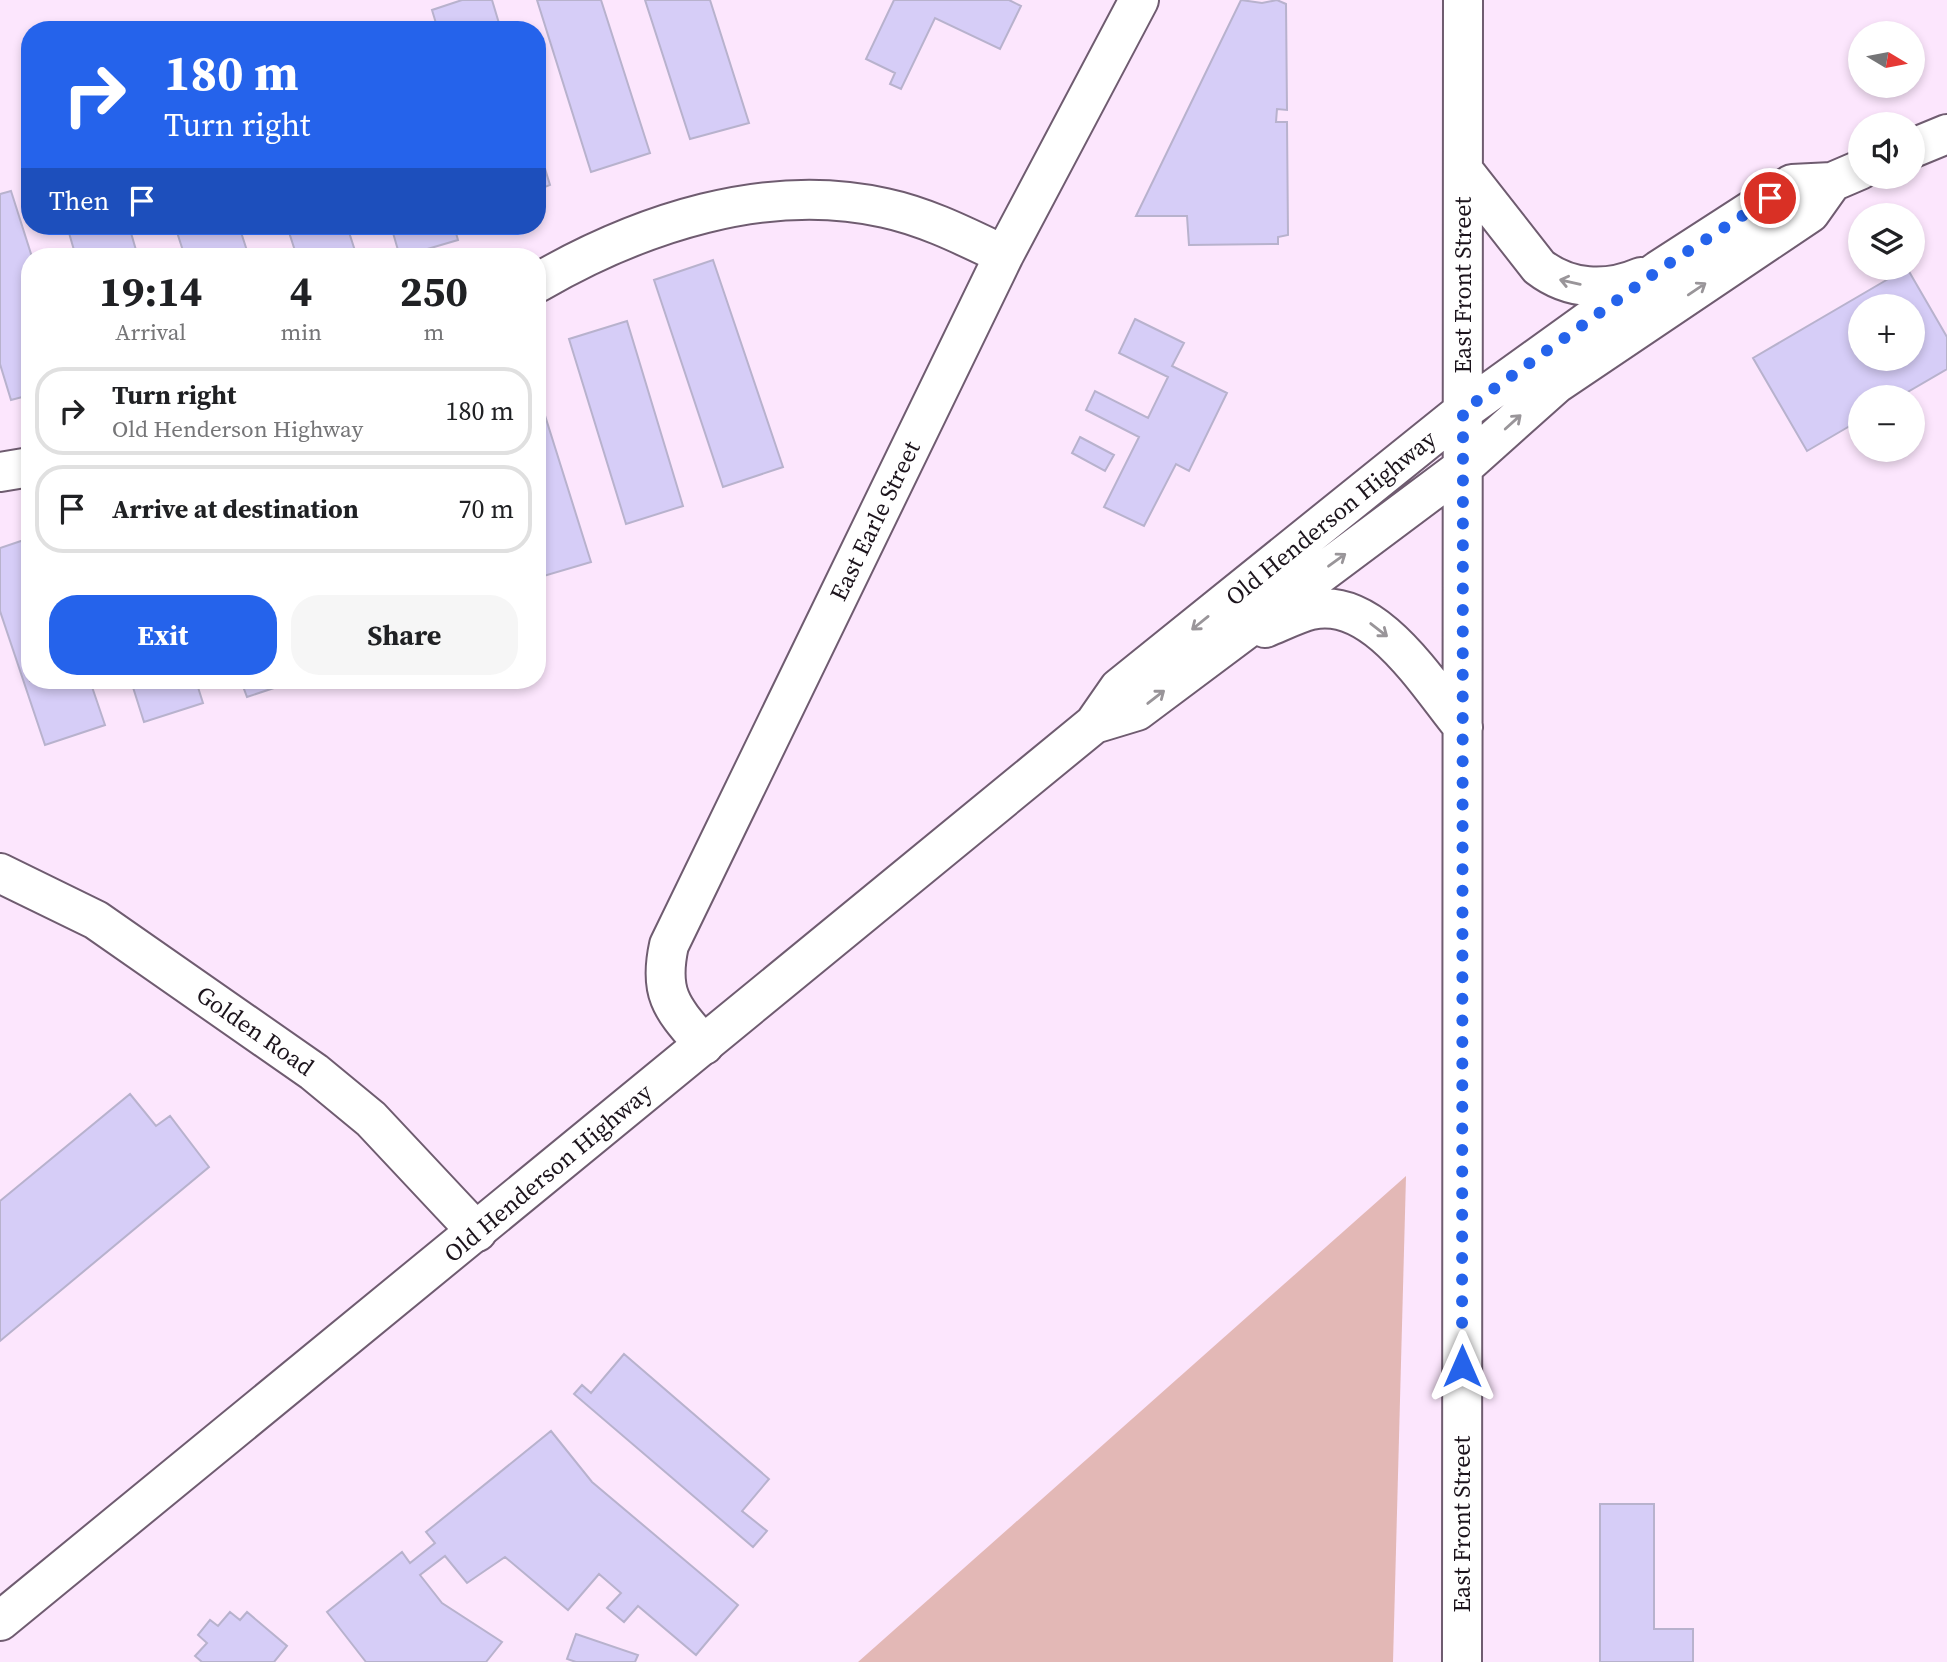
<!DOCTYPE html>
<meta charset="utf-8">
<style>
:root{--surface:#fff;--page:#f6f6f6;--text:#202124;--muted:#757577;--line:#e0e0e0;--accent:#2563eb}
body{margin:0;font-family:"Source Serif 4",serif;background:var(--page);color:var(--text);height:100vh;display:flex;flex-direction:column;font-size:26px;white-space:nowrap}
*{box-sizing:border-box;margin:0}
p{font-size:23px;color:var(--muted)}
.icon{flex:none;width:38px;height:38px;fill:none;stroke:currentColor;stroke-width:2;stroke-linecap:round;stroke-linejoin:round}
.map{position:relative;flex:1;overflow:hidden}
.drawer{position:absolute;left:21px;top:248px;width:525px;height:441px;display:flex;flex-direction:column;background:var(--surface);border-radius:28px;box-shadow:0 4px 10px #0003}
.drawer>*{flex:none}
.banner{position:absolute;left:21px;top:21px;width:525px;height:214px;border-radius:28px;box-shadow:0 4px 10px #0003;background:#2563eb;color:#fff;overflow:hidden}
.needle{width:46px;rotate:100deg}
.buttons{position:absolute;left:1848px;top:21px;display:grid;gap:14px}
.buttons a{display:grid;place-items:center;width:77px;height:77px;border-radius:50%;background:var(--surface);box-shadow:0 4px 10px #0003;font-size:35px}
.pin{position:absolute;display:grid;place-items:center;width:60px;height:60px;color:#fff;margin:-30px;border:4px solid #fff;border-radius:50%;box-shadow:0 2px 7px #0007}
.me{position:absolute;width:77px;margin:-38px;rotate:0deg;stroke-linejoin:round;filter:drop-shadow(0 0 5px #0008)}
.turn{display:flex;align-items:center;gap:24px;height:147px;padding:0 28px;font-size:32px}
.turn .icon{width:91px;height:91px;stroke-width:2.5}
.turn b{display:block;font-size:49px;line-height:60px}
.then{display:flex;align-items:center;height:66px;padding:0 28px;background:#0003;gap:14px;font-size:26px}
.eta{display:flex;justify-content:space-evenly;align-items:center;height:119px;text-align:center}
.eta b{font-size:42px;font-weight:700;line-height:49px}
.primary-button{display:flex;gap:14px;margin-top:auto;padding:14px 28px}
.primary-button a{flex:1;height:80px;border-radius:28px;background:var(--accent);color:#fff;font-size:28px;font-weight:700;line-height:80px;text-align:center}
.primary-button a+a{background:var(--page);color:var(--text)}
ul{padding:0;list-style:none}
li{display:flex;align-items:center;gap:21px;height:88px;margin:0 14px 10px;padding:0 14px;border:4px solid var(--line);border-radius:28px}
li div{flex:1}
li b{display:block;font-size:26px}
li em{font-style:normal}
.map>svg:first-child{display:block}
.green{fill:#e3b8b6}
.building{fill:#d6cdf7;stroke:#b8b2cd;stroke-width:2;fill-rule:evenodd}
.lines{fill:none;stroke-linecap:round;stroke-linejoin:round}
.minor-casing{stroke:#6f5c70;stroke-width:42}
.major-casing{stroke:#6f5c70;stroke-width:42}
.minor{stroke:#fff;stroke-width:38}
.major{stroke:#fff;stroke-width:38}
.oneway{stroke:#999599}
.route{stroke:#2563eb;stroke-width:12;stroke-dasharray:0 21.6}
.labels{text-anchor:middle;stroke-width:6;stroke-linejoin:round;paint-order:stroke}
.street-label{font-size:24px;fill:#1c141c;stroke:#fff}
</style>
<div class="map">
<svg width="1947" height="1662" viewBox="0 0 1947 1662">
<rect width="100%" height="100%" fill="#fce6fd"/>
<path class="green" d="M1406,1176L1393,1662H858Z"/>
<path class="building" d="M462,0H492L501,30H438L432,10Z
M537,0H601L650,153L591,172Z
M645,0H710L749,123L690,139Z
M894,0H1009L1021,6L1000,49L935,18L901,89L890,84L895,73L866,59Z
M1241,0L1262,3L1277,0L1286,4L1287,110L1277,109L1276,122H1287L1288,235L1278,237V244L1189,245L1187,216H1136Z
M537,143L550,185L537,190Z
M11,191L32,257L30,395L11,400L0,364V194Z
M67,226H129L138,257H76Z
M175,226H239L249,257H185Z
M287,226H347L357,257H297Z
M391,226H454L458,240L400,257Z
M713,260L783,467L723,487L654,280Z
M1907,268L1947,337V369L1899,397H1860V420L1807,451L1753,358ZM1860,306H1913V359H1860Z
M1135,319L1184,343L1172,366L1227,393L1189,471L1176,464L1144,526L1104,507L1139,437L1086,410L1095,391L1148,418L1168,377L1119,353Z
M627,321L683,506L626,524L569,339Z
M537,390L591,562L537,578Z
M1080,437L1114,455L1105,471L1072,453Z
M30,538V681H90L105,725L45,745L0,611V548Z
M131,681H196L203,703L144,722Z
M241,681H295L247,697Z
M130,1094L156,1126L170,1116L209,1167L0,1341V1201Z
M624,1354L769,1479L742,1511L767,1531L753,1547L574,1394L582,1385L591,1393Z
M551,1431L592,1482L738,1605L696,1655L638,1606L624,1622L607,1608L621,1593L599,1574L568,1610L505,1557L467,1583L445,1556L420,1575L442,1603L502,1642L486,1662H366L327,1612L402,1552L410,1563L435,1543L426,1532Z
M1600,1504H1654V1629H1693V1662H1600Z
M230,1612L240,1620L247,1612L287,1646L274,1662H202L195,1656L207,1643L198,1635L210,1620L218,1626Z
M576,1634L638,1655L635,1662H576L567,1659Z"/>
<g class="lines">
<defs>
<path id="minor" d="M537,283C639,224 766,181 885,208C927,217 966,237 1004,255
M0,472L30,467
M0,873L96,920L314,1072L371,1119L477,1232
M704,1045C673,1009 658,995 669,945L1004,255L1139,0"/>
<path id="major" d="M1913,148L1947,134
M1463,170L1539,267C1569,290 1606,292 1641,277
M1265,628C1280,622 1296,614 1311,610C1375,595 1428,685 1463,727
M1094,724L1137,711L1462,468L1556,384L1810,213L1832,182
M0,1621L1094,724L1119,688L1463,411L1659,270L1792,184L1832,182L1860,170
M1462,1662L1463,0"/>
</defs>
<use href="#minor" class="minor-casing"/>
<use href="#major" class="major-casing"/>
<use href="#minor" class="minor"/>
<use href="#major" class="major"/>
</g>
<defs><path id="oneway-shaft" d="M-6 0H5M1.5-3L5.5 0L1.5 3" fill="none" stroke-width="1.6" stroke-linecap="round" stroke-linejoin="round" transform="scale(1.75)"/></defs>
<g class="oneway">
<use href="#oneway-shaft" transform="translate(1570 282) rotate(-167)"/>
<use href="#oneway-shaft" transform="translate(1697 289) rotate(-34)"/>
<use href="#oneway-shaft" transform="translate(1513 422) rotate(-42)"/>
<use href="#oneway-shaft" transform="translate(1337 560) rotate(-36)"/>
<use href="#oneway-shaft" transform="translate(1200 623) rotate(141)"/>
<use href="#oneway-shaft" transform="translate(1379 630) rotate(38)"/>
<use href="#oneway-shaft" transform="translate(1156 697) rotate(-38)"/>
</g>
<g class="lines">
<path class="route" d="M1462,1366L1463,411L1659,270L1770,198"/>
</g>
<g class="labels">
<g class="street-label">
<text transform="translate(1463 285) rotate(-90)" y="8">East Front Street</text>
<text transform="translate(1331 518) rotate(-39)" y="8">Old Henderson Highway</text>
<text transform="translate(875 521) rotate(-64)" y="8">East Earle Street</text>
<text transform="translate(255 1031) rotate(35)" y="8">Golden Road</text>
<text transform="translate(548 1173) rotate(-40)" y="8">Old Henderson Highway</text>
<text transform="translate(1462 1524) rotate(-90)" y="8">East Front Street</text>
</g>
</g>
</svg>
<div class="buttons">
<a><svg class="needle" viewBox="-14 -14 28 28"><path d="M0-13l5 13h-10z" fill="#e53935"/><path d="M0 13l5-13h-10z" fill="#757577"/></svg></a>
<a><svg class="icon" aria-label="sound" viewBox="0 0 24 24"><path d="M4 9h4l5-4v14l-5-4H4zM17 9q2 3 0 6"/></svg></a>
<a><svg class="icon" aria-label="layers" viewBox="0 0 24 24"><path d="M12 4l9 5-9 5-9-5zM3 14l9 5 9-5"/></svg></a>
<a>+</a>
<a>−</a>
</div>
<div class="pin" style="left:1770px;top:198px;background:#d93025"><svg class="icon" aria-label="arrive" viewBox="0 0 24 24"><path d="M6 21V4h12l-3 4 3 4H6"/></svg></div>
<svg class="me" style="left:1462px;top:1366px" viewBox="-20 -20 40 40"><path d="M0-17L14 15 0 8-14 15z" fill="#2563eb" stroke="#fff" stroke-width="4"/></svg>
<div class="banner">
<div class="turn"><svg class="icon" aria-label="right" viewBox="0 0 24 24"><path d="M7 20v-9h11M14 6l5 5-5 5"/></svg><div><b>180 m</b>Turn right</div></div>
<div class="then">Then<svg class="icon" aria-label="arrive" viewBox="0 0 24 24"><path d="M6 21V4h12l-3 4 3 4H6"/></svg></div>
</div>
<section class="drawer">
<div class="eta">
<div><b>19:14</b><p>Arrival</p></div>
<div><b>4</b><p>min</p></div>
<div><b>250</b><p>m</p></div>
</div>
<ul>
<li><svg class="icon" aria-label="right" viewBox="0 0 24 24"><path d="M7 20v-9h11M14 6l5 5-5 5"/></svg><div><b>Turn right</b><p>Old Henderson Highway</p></div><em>180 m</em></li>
<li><svg class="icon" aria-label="arrive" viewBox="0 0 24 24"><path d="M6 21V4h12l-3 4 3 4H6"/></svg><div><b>Arrive at destination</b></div><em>70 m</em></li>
</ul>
<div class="primary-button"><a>Exit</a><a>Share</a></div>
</section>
</div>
